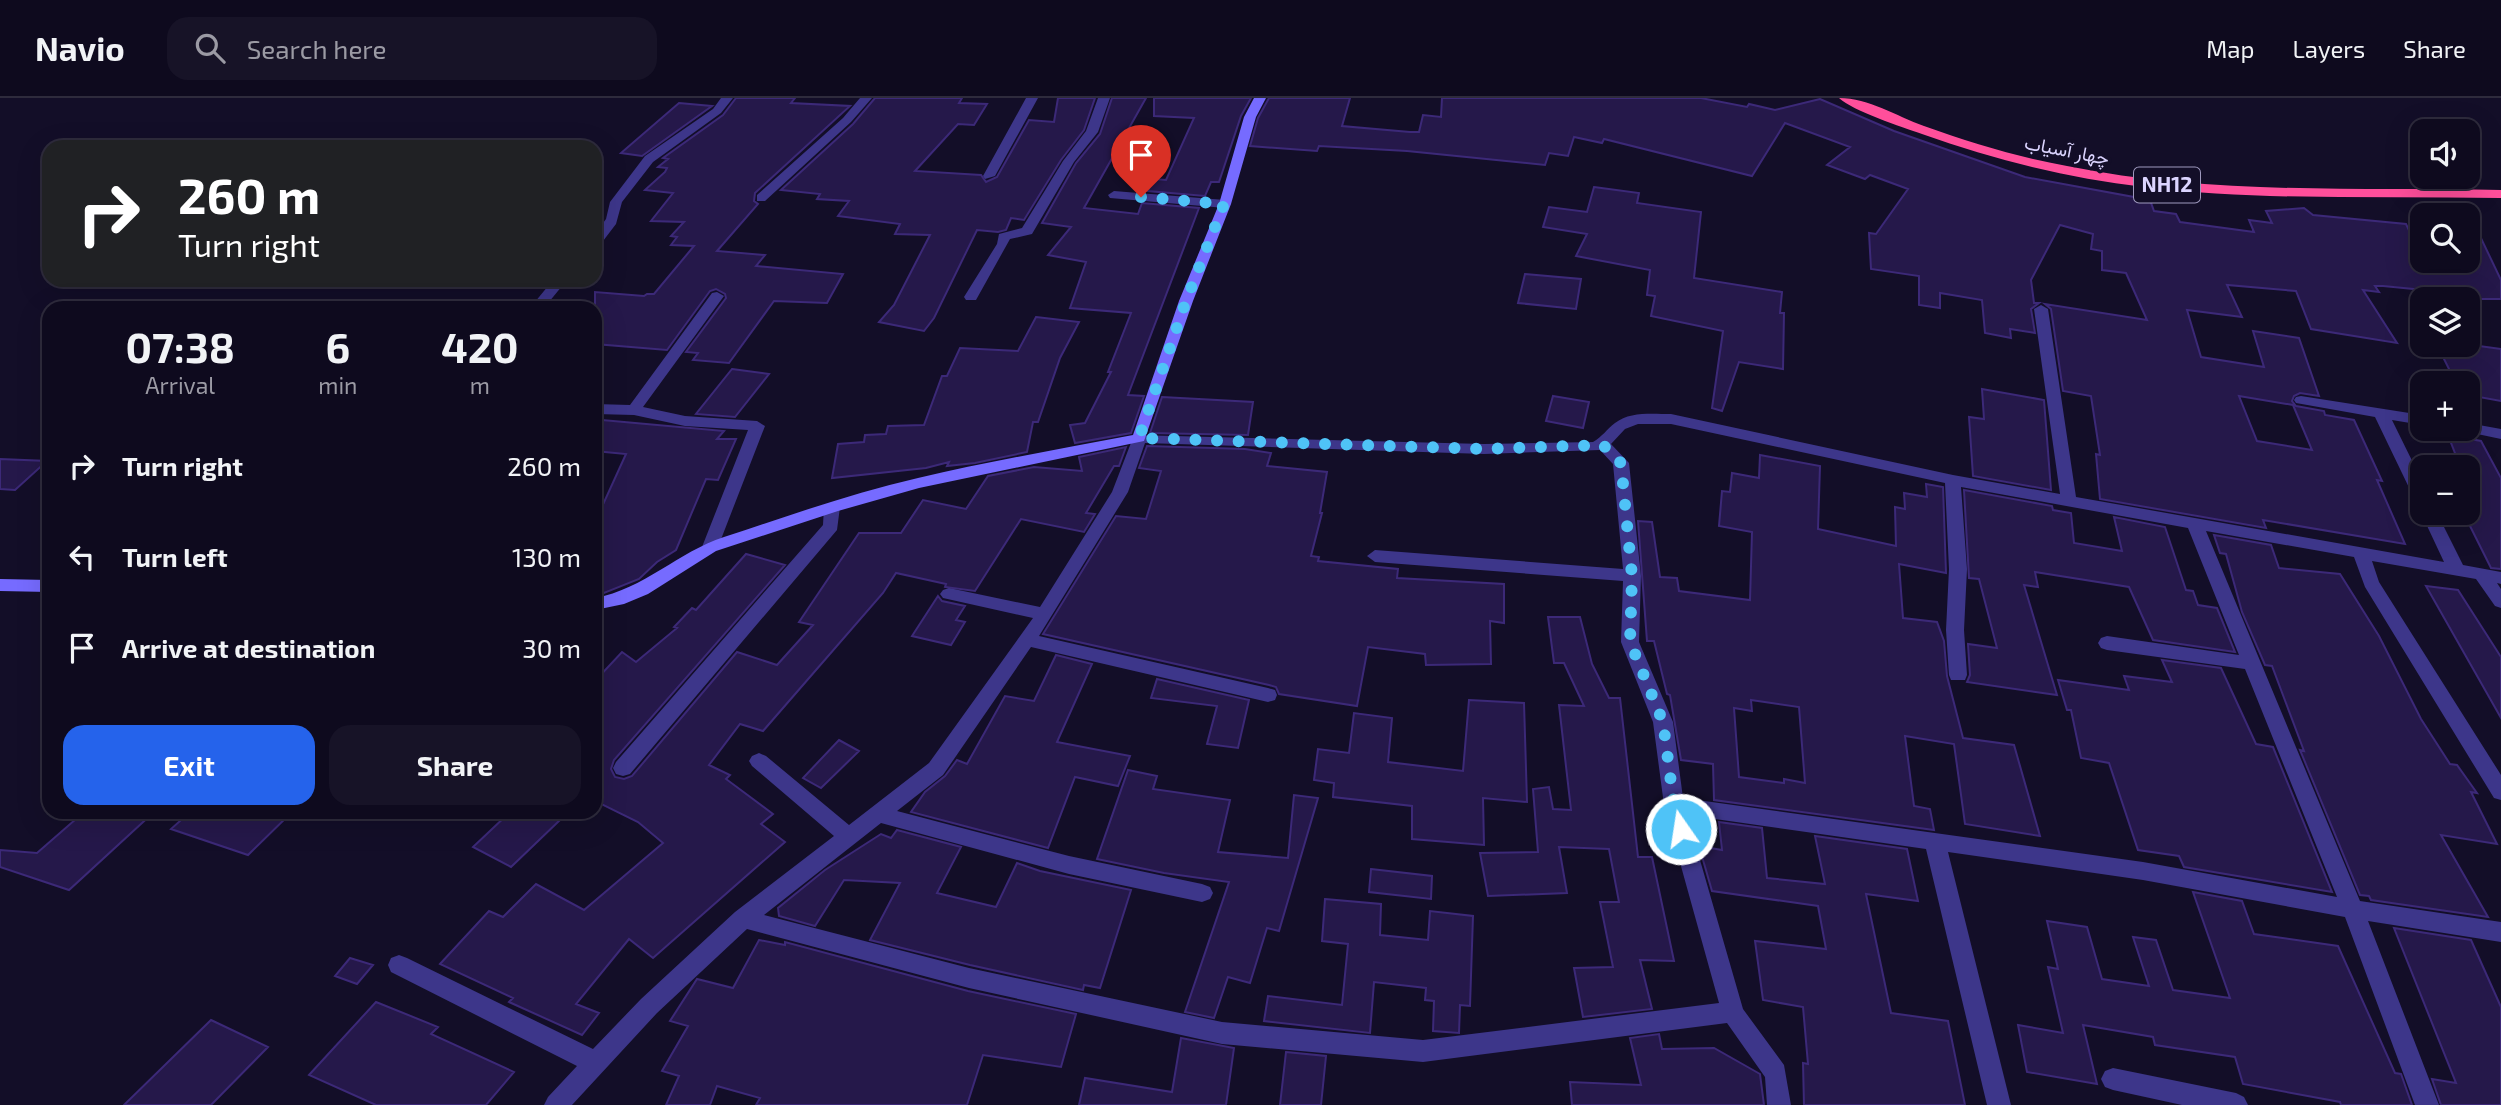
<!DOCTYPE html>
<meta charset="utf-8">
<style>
:root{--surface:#0e0a1e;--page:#171327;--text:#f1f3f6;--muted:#9b9aa4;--line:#2e2b3c;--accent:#2563eb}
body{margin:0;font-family:"Exo 2",Vazirmatn,sans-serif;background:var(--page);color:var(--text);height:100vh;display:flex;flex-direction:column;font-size:26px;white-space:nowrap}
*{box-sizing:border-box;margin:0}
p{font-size:23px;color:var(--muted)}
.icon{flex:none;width:38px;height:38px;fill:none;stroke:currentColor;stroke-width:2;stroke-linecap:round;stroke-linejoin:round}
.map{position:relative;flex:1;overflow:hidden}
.side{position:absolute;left:42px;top:203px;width:560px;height:518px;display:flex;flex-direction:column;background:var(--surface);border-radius:21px;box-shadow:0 7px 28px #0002,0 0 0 2px var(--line)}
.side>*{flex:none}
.hud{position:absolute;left:42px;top:42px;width:560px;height:147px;border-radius:21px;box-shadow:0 7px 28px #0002,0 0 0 2px var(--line);background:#202124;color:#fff;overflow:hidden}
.controls{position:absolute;left:2410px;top:21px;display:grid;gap:14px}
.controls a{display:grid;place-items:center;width:70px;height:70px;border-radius:14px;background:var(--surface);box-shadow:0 7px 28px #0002,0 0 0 2px var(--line);font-size:35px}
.pin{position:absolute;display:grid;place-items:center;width:60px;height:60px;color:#fff;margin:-72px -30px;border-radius:50% 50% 50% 0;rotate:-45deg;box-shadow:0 0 7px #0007}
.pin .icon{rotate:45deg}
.me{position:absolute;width:77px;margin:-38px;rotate:347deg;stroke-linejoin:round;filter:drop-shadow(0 0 5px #0008)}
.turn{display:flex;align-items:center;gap:24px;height:147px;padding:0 21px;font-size:32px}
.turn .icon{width:91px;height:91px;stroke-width:2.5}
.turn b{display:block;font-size:49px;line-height:60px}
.eta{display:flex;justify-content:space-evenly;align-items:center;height:119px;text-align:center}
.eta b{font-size:42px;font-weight:700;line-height:49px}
.button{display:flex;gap:14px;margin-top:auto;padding:14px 21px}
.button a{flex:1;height:80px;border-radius:21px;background:var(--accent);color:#fff;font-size:28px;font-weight:700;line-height:80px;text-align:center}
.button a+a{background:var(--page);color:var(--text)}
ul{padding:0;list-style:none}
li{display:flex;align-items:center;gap:21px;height:91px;padding:0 21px}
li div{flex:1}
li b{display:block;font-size:26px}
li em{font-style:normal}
header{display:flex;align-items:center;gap:42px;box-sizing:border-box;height:98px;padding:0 35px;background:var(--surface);border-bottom:2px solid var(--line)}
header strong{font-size:33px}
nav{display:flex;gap:38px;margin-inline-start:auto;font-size:24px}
.search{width:490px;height:63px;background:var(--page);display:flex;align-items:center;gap:18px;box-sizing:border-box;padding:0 24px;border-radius:21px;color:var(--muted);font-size:26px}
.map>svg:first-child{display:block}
.building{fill:#25184a;stroke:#3c2978;stroke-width:2;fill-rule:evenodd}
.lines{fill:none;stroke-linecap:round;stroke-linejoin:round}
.street{fill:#3d368a;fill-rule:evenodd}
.secondary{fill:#766bff;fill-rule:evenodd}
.highway{fill:#ff4f9b;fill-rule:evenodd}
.route{stroke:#4fc3f7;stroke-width:12;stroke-dasharray:0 21.6}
.labels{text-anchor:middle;stroke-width:7;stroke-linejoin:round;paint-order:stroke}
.far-street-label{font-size:19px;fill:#dbd4ff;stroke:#130e28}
.shield{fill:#130e28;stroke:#9f99be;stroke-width:2}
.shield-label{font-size:21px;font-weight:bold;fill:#dbd4ff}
</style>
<header>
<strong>Navio</strong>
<div class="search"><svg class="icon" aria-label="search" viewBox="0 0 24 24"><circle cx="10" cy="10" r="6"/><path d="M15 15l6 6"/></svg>Search here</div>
<nav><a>Map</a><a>Layers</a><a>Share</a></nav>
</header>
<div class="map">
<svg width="2501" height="1007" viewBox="0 0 2501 1007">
<rect width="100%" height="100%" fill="#130e28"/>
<path class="building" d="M736,0H795L791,5L850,8L755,95L754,103L758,106L717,153L765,157L756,168L843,176L827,205L774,203L729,265L693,262L698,255L686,254L726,200L725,196L716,191L710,193L667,252L595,246V194L644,198L647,196H654L694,148L671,147L677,139L671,138L684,124L651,123L673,95L645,92L665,74L667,70L658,69L668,61L663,60L723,17Z
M875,0H962L959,5L987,6L974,27L958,26L915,73L981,77L986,84L997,79L1029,22L1054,24L1058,0H1095L1084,32L1061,62L1024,122L1011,120L1006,132L998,134L977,132L934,220L924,233L879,224L894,207L930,137L895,136L900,126L838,118L849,103L817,101L820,96L781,92L853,26Z
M1112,0H1146L1084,110L1138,116L1142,105L1199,110L1128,297L1144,298L1131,335L1075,345L1070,327L1085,325L1111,274H1108L1131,215L1070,210L1086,164L1048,157L1071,129L1042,125L1076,65L1100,36Z
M1154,0H1251L1241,18L1219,84H1211L1205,98L1148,93L1153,81L1166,82L1194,20L1154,18Z
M1269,0H1350L1342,28L1410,34H1419L1423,17L1441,19L1442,0H1701L1747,9L1749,6L1775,12L1820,1L1894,33L2025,79L2150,102L2154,113L2176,116L2180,124L2254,134L2249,122L2272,125L2266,113L2304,110L2313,117L2406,126L2414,143L2422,145V163L2468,168V113L2501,182V201H2450L2444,194L2383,188H2375L2379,194L2363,192L2397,245L2311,231L2296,193L2227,187L2242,219L2187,212L2201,259L2264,269L2253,233L2299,240L2319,298L2300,295L2294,298L2292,303L2296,308L2324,313L2325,317L2354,322L2382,383L2377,382L2405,446L2263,422L2266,430L2100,401L2096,356L2100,357L2091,298L2063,293L2051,211L2045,206L2147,222L2126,175L2102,172V153L2091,151L2093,136L2060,127L2031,182L2034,205H2039L2031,211L2035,235L2010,231L2011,240L1985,235L1982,202L1940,195V210L1919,207V178L1871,171L1869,135L1876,136L1908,91L1870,77L1865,81L1827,67L1850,49L1785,25L1752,78L1604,41L1602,45L1574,39L1568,58L1549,55L1545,67L1407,53L1319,48L1317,53L1250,48L1258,20ZM2239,298L2293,307L2312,352L2257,343Z
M679,5L712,8L642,58L621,55Z
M1594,89L1639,95L1637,105L1701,114L1694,180L1782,194L1780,215H1784L1783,271L1739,264L1722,313L1712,310L1723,233L1651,218L1655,198L1647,197L1650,172L1576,158L1587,136L1543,129L1549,109L1587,114Z
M1525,176L1581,181L1576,211L1518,205Z
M1036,219L1079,224L1060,260L1038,324H1033L1027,354L975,365L947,368L949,364L926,370L832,380L838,346L864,344L865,337L886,336L888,328L924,327L942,278H947L960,250L1018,253Z
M2437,247H2472L2501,251V303L2468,297V285H2456Z
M732,271L769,276L735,319L696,316Z
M1982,291L2044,302L2051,392L1973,378L1969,319L1984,321Z
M1553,298L1589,304L1583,330L1546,323Z
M1162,299L1253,304L1248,337L1150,335Z
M602,322L724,333L717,341H736L718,382L706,381L676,452L657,464L639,481L604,495L595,491V424L626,356L595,353V330Z
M2448,337L2481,343L2501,380V471L2491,470L2468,424V369L2460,368Z
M1147,348L1245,351L1271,355L1267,368L1327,374L1320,415H1322L1311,458L1319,459L1318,463L1398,471L1397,480L1504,486V525L1490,523L1491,566L1426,567L1425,556L1368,549L1357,608L1279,596L1276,589L1269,587L1043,536L1116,418L1146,421L1161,373L1139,370Z
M1126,349L1119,368H1114L1086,415L1095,416L1084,434L1021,421L975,493L945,489L946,486L896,475L883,495L763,633L740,626L709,667L730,677L726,681L773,716L761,726L785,744L653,860L629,841L576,906L599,915L582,937L509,904L513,900L440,866L489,813L503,819L536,786L584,812L663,745L638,724L595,703V583L622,554L636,564L677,530L674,529L692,510L696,512L746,456L785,467L614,662L611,671L615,679L624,681L632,678L737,554L777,567L813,527L799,524L859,435H901L923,402L966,411L988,378L1034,369L1082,373L1079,359Z
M1760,357L1820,368L1818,431L1896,448L1895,409L1905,411L1904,395L1927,399L1926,386L1943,389L1946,475L1899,466L1903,520L1937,524L1944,543L1947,578L1963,640L2014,647L2040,738L1965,726L1954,646L1905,638L1914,708L1930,711L1934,732L1714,702L1713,666L1681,662L1670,597L1667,596L1654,543H1647L1638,423L1652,424L1660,479L1677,480L1679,493L1750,502L1752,434L1719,428L1722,393L1730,394L1732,375L1759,380ZM1751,602L1799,609L1805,685L1784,681V685L1739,679L1734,610L1752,613Z
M0,361L47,363L15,392L0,391Z
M1964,392L2052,408L2053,412L2071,415L2074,445L2122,453L2114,419L2165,429L2186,492L2193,493L2198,507L2217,510L2235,554L2153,542L2129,489L2035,474L2038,489L2024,487L2057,597L1967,584L1970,577L1968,546L1997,550L1979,481L1969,480Z
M2214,437L2271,447L2279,470L2340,476L2379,538L2421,621L2450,666L2457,667L2477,695L2471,694L2497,746L2441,737L2488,819L2371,802L2369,798L2360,797L2300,652L2304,653L2272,568L2265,567L2242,514L2226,456L2220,455Z
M2426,488L2458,492L2501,559V620Z
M938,498L942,503L965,508L956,522L965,524L951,547L912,538Z
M1548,519H1580L1592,566L1609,600H1620L1638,759H1652L1674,863L1640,862L1652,911L1583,919L1574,870L1613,869L1600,804H1619L1609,751L1559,749L1567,795L1488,798L1480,755L1538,754L1533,691L1549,689L1553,711L1571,712L1559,607L1584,608L1564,565H1554Z
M1056,557L1092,566L1057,644L1130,658L1118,688L1075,679L1048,750L911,714L925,694L945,678L957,662L967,666L1005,598L1034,603Z
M2162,562L2221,570L2256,646L2273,649L2332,794L2184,769L2179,758L2138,752L2109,665L2081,660L2071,612H2067L2058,582L2129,592L2124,578L2172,584Z
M1157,581L1249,602L1238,650L1207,646L1217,608L1151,600Z
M1469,602L1524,605L1527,704L1483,700L1484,747L1412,741V708L1333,699L1334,685L1314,682L1318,651L1349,655L1354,615L1392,620L1388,664L1463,673Z
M839,642L859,653L821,690L803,680Z
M1128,672L1157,678L1153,691L1230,702L1218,754L1288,760L1294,697L1318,700L1279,833L1267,830L1250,885L1228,879L1214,920L1185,914L1229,784L1164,775L1097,761Z
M84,714H154L69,792L0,769V752L37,755Z
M190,714H292L248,757L171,731Z
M510,714H543L560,722L511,769L473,749Z
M1719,724L1762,730L1767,780L1825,786L1815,738L1907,751L1918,803L1866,796L1891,915L1948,923L1965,1007H1804L1803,965L1808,966L1803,909L1763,902L1755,843L1826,851L1818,808L1712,793L1699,748L1722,752Z
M897,732L961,749L937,795L996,809L1017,765L1040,773L1131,792L1100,890L1084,887L1083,892L970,867L870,842L900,785L844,782L815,828L779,818L778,810L825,772L881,736L891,740Z
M1371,771L1432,778L1431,801L1369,794Z
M2193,794L2242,803L2254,836L2338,848L2395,975L2401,976L2412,1007H2341L2340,1004L2243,986L2235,959L2155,947L2153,939L2083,927L2097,986L2027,974L2018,927L2063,935L2048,869L2058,871L2047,823L2087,829L2102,881L2149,888L2133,839L2156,842L2173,892L2230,900Z
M1325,801L1381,806L1380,837L1428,842L1430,813L1473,818L1470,908L1460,907L1459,935L1433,933L1434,903L1425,902L1426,890L1374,884L1370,935L1264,923L1268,898L1342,907L1348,846L1322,843Z
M2394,830L2471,842L2501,909V1007H2441L2432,981L2456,985Z
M759,842L785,847V844L968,893L1076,916L1061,969L983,957L967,1007H756L760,1000L717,988L710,1007H666L679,978L662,973L688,928L670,923L697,881L733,890Z
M350,860L373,867L357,886L335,878Z
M376,904L438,929L431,936L514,974L486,1007H376L309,977Z
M211,922L268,949L211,1007H124Z
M1659,936L1662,951L1714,950L1760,976L1764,1007H1572L1570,984L1641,987L1630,940Z
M1181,940L1234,950L1226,1007H1079L1085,980L1172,994Z
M1286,954L1326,958L1321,1007H1280Z"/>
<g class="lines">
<path class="street" d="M721,0H733L721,15L653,64L622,104L616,126L600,147L595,148V136L606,121L610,104L645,58L713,11Z
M860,0H872L851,24L765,103H757V97L843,20Z
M1026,0H1038L995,78L985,81L983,78Z
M1098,0H1110L1098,34L1074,64L1032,136L1010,141L976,202H966L964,199L997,146L999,136L1022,130L1063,63L1086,33Z
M1114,93L1225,102L1231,106L1225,110L1110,100L1108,97Z
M553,182H567L544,210H530Z
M717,194L724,198L643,309L685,318L757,323L765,328L718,449L710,455L702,449L748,332L685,328L634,317L595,316V306L630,307L712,195Z
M2041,207L2048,211L2076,399L2444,464L2421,415H2437L2463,467L2501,474V486L2497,485L2501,491V510L2495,508L2476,481L2372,463L2379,484L2501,677V702L2494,700L2365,489L2354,459L2206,433L2360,803L2501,824V844L2368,823L2439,1007H2415L2345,819L2143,782L1948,754L2011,1007H1987L1926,751L1687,717L1743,911L1784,967L1791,1007H1767L1765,979L1727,925L1423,964L1222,946L969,890L747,831L657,915L572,1007H544L548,999L577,968L391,874L388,867L391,860L399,857L407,860L593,951L641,901L735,814L834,738L752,668L749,663L752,658L759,655L766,658L849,727L929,665L1033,520L943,500L940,496L943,492L949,490L1040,509L1112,394L1134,337L1484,346L1593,344C1602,339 1607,331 1615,325C1630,313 1653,316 1671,316L1953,377L2060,396L2034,211ZM1638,326H1671L1945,385L1949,471L1946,532L1949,577L1951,582H1965L1967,577L1964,532L1967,471L1961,389L2188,430L2239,557L2107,538L2101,540L2098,545L2101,550L2107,552L2245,571L2337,799L2143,764L1683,700L1673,624L1639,544L1641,478L1629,365L1611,346L1625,331ZM1145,345L1484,356L1600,352L1613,366L1623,471L1375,452L1367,458L1375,464L1623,483L1621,544L1653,624L1664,707L1719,905L1423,942L1222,924L969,870L764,817L881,725L1069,776L1202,804L1210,801L1213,795L1210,789L1202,786L1069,758L897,713L943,677L1031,549L1268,604L1275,602L1277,597L1275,592L1268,590L1039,538L1128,394Z
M2301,298L2422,317V327L2392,322L2422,383V405L2414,400L2375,319L2296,305L2294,302L2296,299Z
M2468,325L2501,331V341L2463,333L2461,331H2468Z
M832,404L840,409L837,432L630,676L623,678L616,676L613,670L616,664L823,427L824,409Z
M2113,970L2236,995L2244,999L2248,1007H2182L2113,992L2105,989L2101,981L2105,973Z"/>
<path class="secondary" d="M1254,0H1266L1256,19L1231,106L1193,203L1144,343L919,390L838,413L716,453L648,496L624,506L595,512V500C644,491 678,454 724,439C788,418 852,395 918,380C989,363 1061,351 1133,337L1179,203L1219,106L1244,19Z
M0,481L49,482V494L0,493Z"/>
<path class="highway" d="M1839,0C1869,0 1896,18 1924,28C1971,45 2018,59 2067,68C2209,97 2357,89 2501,92V100C2382,98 2262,103 2144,89C2068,80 1994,62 1922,36C1902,29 1853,13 1839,0Z"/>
</g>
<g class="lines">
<path class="route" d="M1141,99L1224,106L1186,203L1139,340L1484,351L1603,347L1621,365L1632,478L1630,544L1663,624L1674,707L1681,731"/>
</g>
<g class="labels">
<g class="far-street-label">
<text transform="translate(2067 52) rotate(11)" y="7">چهار آسیاب</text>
</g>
<rect class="shield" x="2134" y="69.5" width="66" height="35" rx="5"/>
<g class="shield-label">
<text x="2167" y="94">NH12</text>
</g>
</g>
</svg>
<div class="controls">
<a><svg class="icon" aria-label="sound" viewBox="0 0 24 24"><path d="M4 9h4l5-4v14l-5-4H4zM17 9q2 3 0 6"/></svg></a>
<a><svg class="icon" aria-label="search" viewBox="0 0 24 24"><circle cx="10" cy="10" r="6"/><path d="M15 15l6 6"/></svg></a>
<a><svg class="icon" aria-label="layers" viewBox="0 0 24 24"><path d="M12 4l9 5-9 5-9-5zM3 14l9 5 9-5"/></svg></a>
<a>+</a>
<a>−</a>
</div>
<div class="pin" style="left:1141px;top:99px;background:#d93025"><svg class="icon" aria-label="arrive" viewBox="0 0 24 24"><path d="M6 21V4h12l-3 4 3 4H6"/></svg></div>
<svg class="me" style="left:1681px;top:731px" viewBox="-20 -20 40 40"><circle r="17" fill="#4fc3f7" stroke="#fff" stroke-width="3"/><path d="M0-11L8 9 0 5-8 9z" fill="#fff"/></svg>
<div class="hud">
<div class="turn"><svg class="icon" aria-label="right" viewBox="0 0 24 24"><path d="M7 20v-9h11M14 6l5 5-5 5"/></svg><div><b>260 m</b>Turn right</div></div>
</div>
<section class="side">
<div class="eta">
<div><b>07:38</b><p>Arrival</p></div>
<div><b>6</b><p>min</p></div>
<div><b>420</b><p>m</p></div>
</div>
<ul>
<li><svg class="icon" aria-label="right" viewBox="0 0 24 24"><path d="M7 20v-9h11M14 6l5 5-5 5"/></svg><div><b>Turn right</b></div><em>260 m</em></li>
<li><svg class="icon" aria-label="left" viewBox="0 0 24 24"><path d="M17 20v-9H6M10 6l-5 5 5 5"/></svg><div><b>Turn left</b></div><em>130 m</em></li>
<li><svg class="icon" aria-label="arrive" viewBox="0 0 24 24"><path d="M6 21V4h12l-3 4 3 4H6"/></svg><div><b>Arrive at destination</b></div><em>30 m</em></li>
</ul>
<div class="button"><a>Exit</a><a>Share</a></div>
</section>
</div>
